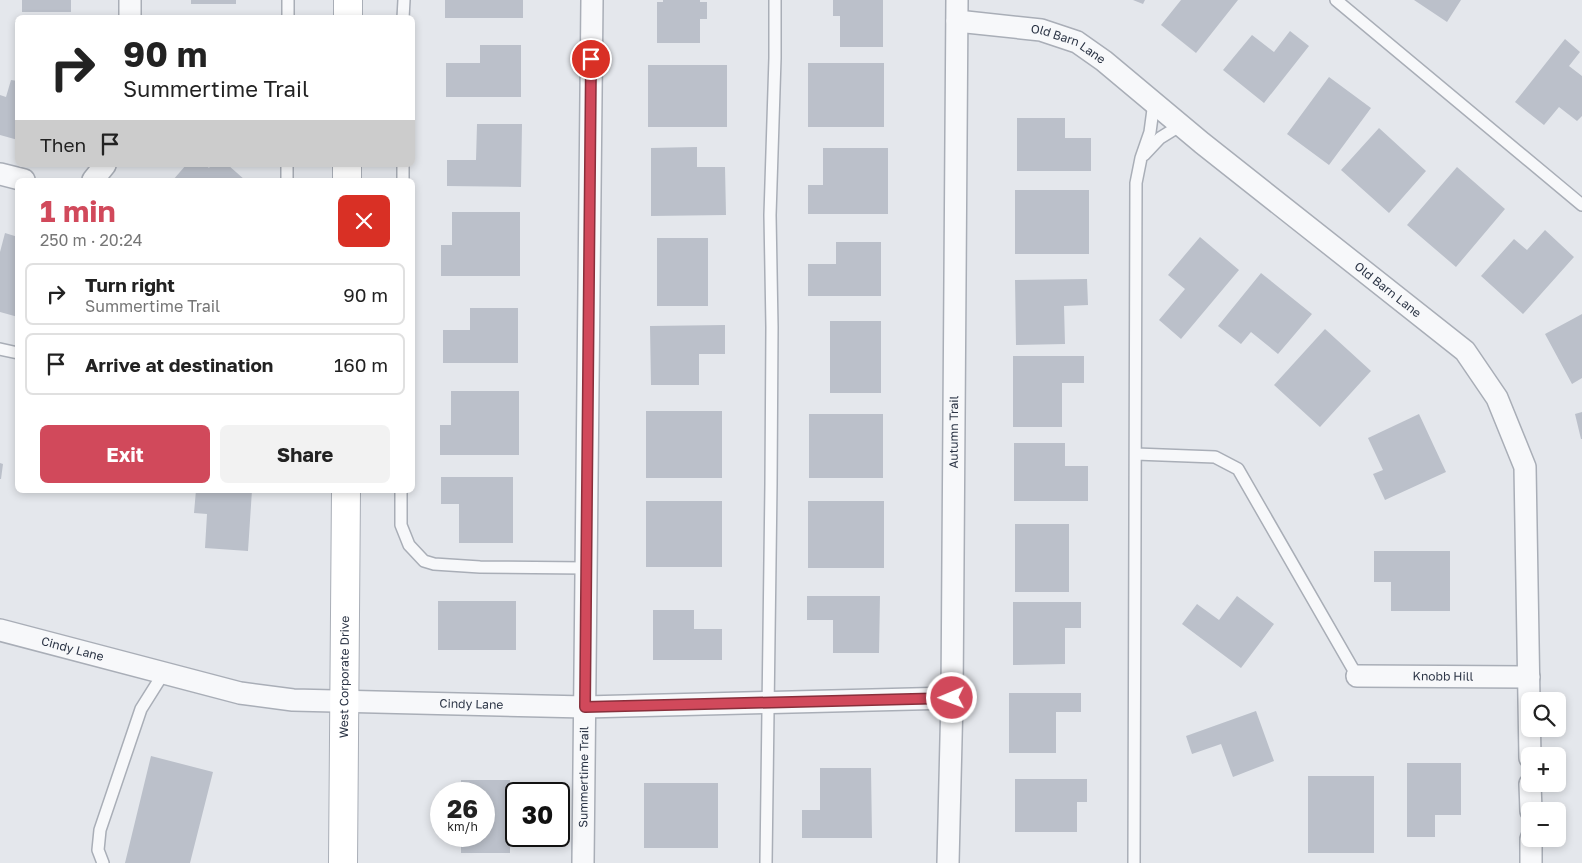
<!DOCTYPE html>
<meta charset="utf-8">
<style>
:root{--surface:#fff;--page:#f2f2f2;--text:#222;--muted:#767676;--line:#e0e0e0;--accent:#d1495b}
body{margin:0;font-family:"Golos Text",sans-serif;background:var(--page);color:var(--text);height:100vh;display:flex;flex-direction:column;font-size:19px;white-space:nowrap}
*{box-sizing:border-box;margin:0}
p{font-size:16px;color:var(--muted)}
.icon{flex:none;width:28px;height:28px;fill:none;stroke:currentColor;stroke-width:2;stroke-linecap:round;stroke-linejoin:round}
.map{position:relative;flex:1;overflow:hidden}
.details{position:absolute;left:15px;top:178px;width:400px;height:315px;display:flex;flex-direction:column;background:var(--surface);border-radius:8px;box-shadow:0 2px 8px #0003}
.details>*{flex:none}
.hud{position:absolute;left:15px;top:15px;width:400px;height:152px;border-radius:8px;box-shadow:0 2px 8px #0003;background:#fff;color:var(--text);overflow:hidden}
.tools{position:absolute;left:1521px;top:692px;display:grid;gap:10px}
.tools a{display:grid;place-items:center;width:45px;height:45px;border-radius:8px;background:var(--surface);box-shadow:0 2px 8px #0003;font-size:25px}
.speed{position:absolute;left:430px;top:782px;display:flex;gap:10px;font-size:25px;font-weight:700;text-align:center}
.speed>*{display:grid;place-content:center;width:65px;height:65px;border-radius:50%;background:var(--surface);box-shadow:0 2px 8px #0003;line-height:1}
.speed small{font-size:12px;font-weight:400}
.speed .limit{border:2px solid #111;border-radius:8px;background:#fff;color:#111}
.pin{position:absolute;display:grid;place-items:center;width:42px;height:42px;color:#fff;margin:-21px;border:2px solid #fff;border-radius:50%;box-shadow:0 1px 5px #0007}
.me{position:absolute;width:55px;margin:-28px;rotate:269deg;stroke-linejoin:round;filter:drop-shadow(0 0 4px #0008)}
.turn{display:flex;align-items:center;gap:18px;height:105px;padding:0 25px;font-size:22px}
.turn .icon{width:65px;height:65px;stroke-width:2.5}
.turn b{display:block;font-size:35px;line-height:42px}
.then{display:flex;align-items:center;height:48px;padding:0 25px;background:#0003;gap:10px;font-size:19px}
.round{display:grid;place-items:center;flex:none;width:52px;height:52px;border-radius:8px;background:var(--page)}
.head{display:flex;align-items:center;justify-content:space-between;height:85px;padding:0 25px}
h1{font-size:30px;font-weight:700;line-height:38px;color:var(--accent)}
.button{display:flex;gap:10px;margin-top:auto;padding:10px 25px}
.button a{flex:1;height:58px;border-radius:8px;background:var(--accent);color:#fff;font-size:20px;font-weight:700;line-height:58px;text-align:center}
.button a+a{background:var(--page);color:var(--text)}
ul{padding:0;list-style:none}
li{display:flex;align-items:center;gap:15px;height:62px;margin:0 10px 8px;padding:0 15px;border:2px solid var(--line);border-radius:8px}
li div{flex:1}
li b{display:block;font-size:19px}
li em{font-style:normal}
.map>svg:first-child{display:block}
.building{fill:#bbc0ca}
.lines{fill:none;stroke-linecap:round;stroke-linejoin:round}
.lane-casing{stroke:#a9aeb7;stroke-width:14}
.street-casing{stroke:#a9aeb7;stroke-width:24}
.secondary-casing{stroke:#a9aeb7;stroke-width:30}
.lane{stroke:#f7f8fa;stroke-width:11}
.street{stroke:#f7f8fa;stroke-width:21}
.secondary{stroke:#fff;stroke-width:28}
.route-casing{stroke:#882f3b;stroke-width:12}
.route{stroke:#d1495b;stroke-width:9}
.labels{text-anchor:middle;stroke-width:4;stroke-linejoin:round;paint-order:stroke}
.street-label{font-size:12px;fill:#2b3445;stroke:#f4f6f9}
</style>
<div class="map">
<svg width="1582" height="863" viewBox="0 0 1582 863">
<rect width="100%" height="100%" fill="#e4e7ec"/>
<path class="building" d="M22,0H71V12H22Z
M191,0H236V4H191Z
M445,0H523V18H445Z
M663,0H700V2H707V19H700V43H657V2H663Z
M833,0H883V47H840V16H833Z
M1133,0H1145L1143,4Z
M1181,0H1238L1196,53L1161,25Z
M1414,0H1461L1447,22Z
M15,21H18V63H15Z
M1290,31L1309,46L1264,103L1223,70L1252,35L1274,52Z
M1565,39L1580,52L1569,66L1582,76V116L1577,121L1559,107L1544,125L1515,102Z
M480,45H521V97H446V63H480Z
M808,63H884V127H808Z
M648,65H727V127H648Z
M1329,77L1371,108L1329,165L1287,134Z
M11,80L18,81V140L0,135V95L6,97Z
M1017,118H1065V138H1091V171H1017Z
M477,124H522L521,187L447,186V160H476Z
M1379,128L1426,171L1389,213L1341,170Z
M697,147V167H725L726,215L651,216V148Z
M823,148H888V214H808V185H823Z
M186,165H206L209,168L211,165H228L245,180H173Z
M1457,167L1505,209L1456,267L1407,225Z
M1015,190H1089V254H1015Z
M452,212H520V276H441V245H452Z
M1545,230L1574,257L1523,314L1481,276L1514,239L1527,250Z
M5,233L18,237V317L0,312V252Z
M1200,237L1239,270L1181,339L1159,320L1185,289L1168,275Z
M657,238H708V306H657Z
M836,242H881V296H808V264H836Z
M1261,273L1312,314L1278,354L1251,332L1241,344L1218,326Z
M1087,279L1088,305L1064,306L1065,344L1016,345L1015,280Z
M470,308H518V363H443V330H470Z
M1582,314V378L1572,384L1545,334Z
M830,321H881V393H830Z
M725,325V354H699V385H651L650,326Z
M1325,329L1371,371L1320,427L1274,385Z
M1013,356H1084V383H1062V427H1013Z
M451,391H519V455H440V425H451Z
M646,411H722V478H646Z
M1582,412V439H1581L1575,414Z
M809,414H883V478H809Z
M1419,414L1446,472L1385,500L1373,474L1383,470L1368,438Z
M1014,443H1065V466H1088V501H1014Z
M0,463L3,464L1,479H0Z
M441,477H513V543H459V504H441Z
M196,490H252L248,551L205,548L207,514L194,513Z
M646,501H722V567H646Z
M808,501H884V568H808Z
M1015,524H1069V592H1015Z
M1374,551H1450V611H1391V582H1374Z
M807,596H880L879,653H833V620H807Z
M1237,596L1274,624L1241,668L1182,624L1197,604L1219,620Z
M438,601H516V650H438Z
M1013,602H1081V628H1065V664L1013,665Z
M653,610H694V629H722V660H653Z
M1009,693H1081V712H1056V753H1009Z
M1256,711L1274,761L1233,777L1221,744L1192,754L1186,736Z
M151,756L213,772L190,863H125Z
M1407,763H1461V815H1435V837H1407Z
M820,768H871L872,838H802V810H820Z
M1308,776H1374V853H1308Z
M1015,779H1087V802H1077V832H1015Z
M461,780H510V853H461V836H484V794H461Z
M644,783H718V848H644Z"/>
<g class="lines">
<defs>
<path id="lane" d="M1336,0L1582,205
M288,18V0
M403,18L404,0
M1144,155L1160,138L1181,125
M287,165V180
M403,180V165
M0,349L18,353
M1136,454L1215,457L1238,469L1357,676
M401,490V525L409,545L424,561L434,564L480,567L586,568
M103,863L98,850L100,830L141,709L163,674
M766,863L771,484L772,327L770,215L775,58V0
M1134,863L1136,183L1141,158L1150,132L1154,102"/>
<g id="street">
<path d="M130,18V0"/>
<path id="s1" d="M957,21L1041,30L1077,42L1104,61L1202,143L1465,351L1497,398L1525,467L1530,758"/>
<path d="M0,174L24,180"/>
<path d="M93,180L105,165"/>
<path id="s2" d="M0,630L240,693L293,700L585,707L952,698"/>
<path id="s3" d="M1357,676L1529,677"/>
<path d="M1530,784L1531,811"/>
<path d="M1531,839V863"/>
<path id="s4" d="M583,863L592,0"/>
<path id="s5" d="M948,863L952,698L957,0"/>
</g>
<g id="secondary">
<path d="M348,18V0"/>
<path d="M347,180V165"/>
<path id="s6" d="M343,863L346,490"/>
</g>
</defs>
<use href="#lane" class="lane-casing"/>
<use href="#street" class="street-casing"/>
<use href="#secondary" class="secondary-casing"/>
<use href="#lane" class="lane"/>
<use href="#street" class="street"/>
<use href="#secondary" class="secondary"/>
</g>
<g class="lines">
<defs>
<path id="route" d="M591,59L585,707L952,698"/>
</defs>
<use href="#route" class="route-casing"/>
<use href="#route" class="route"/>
</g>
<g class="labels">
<g class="street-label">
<text dy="4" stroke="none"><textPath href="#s1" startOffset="115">Old Barn Lane</textPath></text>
<text dy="4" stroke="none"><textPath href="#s1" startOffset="520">Old Barn Lane</textPath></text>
<text dy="4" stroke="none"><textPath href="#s5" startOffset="431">Autumn Trail</textPath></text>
<text dy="4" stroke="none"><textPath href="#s2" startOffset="75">Cindy Lane</textPath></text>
<text dy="4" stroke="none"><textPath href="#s6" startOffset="186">West Corporate Drive</textPath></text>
<text dy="4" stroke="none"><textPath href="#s3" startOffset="86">Knobb Hill</textPath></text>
<text dy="4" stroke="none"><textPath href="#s2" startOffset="480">Cindy Lane</textPath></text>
<text dy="4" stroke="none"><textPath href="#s4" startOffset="86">Summertime Trail</textPath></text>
</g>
</g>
</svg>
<div class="tools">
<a><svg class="icon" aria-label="search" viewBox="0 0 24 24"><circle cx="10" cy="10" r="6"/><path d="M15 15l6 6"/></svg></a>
<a>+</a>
<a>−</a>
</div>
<div class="speed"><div>26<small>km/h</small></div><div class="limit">30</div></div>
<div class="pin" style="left:591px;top:59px;background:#d93025"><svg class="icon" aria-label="arrive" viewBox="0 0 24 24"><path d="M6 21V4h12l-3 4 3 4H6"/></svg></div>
<svg class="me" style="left:952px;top:698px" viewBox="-20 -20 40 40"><circle r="17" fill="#d1495b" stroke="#fff" stroke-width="3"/><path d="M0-11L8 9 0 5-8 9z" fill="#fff"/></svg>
<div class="hud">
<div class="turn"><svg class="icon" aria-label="right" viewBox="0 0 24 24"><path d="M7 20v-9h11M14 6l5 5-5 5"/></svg><div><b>90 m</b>Summertime Trail</div></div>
<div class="then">Then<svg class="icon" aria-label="arrive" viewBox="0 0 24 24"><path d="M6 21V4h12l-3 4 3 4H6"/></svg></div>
</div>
<section class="details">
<div class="head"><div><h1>1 min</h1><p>250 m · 20:24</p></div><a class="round" style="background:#d93025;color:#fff"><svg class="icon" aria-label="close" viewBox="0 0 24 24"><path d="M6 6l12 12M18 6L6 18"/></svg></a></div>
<ul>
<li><svg class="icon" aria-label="right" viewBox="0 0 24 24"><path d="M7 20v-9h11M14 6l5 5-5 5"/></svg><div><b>Turn right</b><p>Summertime Trail</p></div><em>90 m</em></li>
<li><svg class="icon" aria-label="arrive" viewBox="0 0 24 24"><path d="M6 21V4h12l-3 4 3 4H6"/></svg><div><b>Arrive at destination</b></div><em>160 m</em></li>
</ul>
<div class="button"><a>Exit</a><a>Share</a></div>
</section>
</div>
